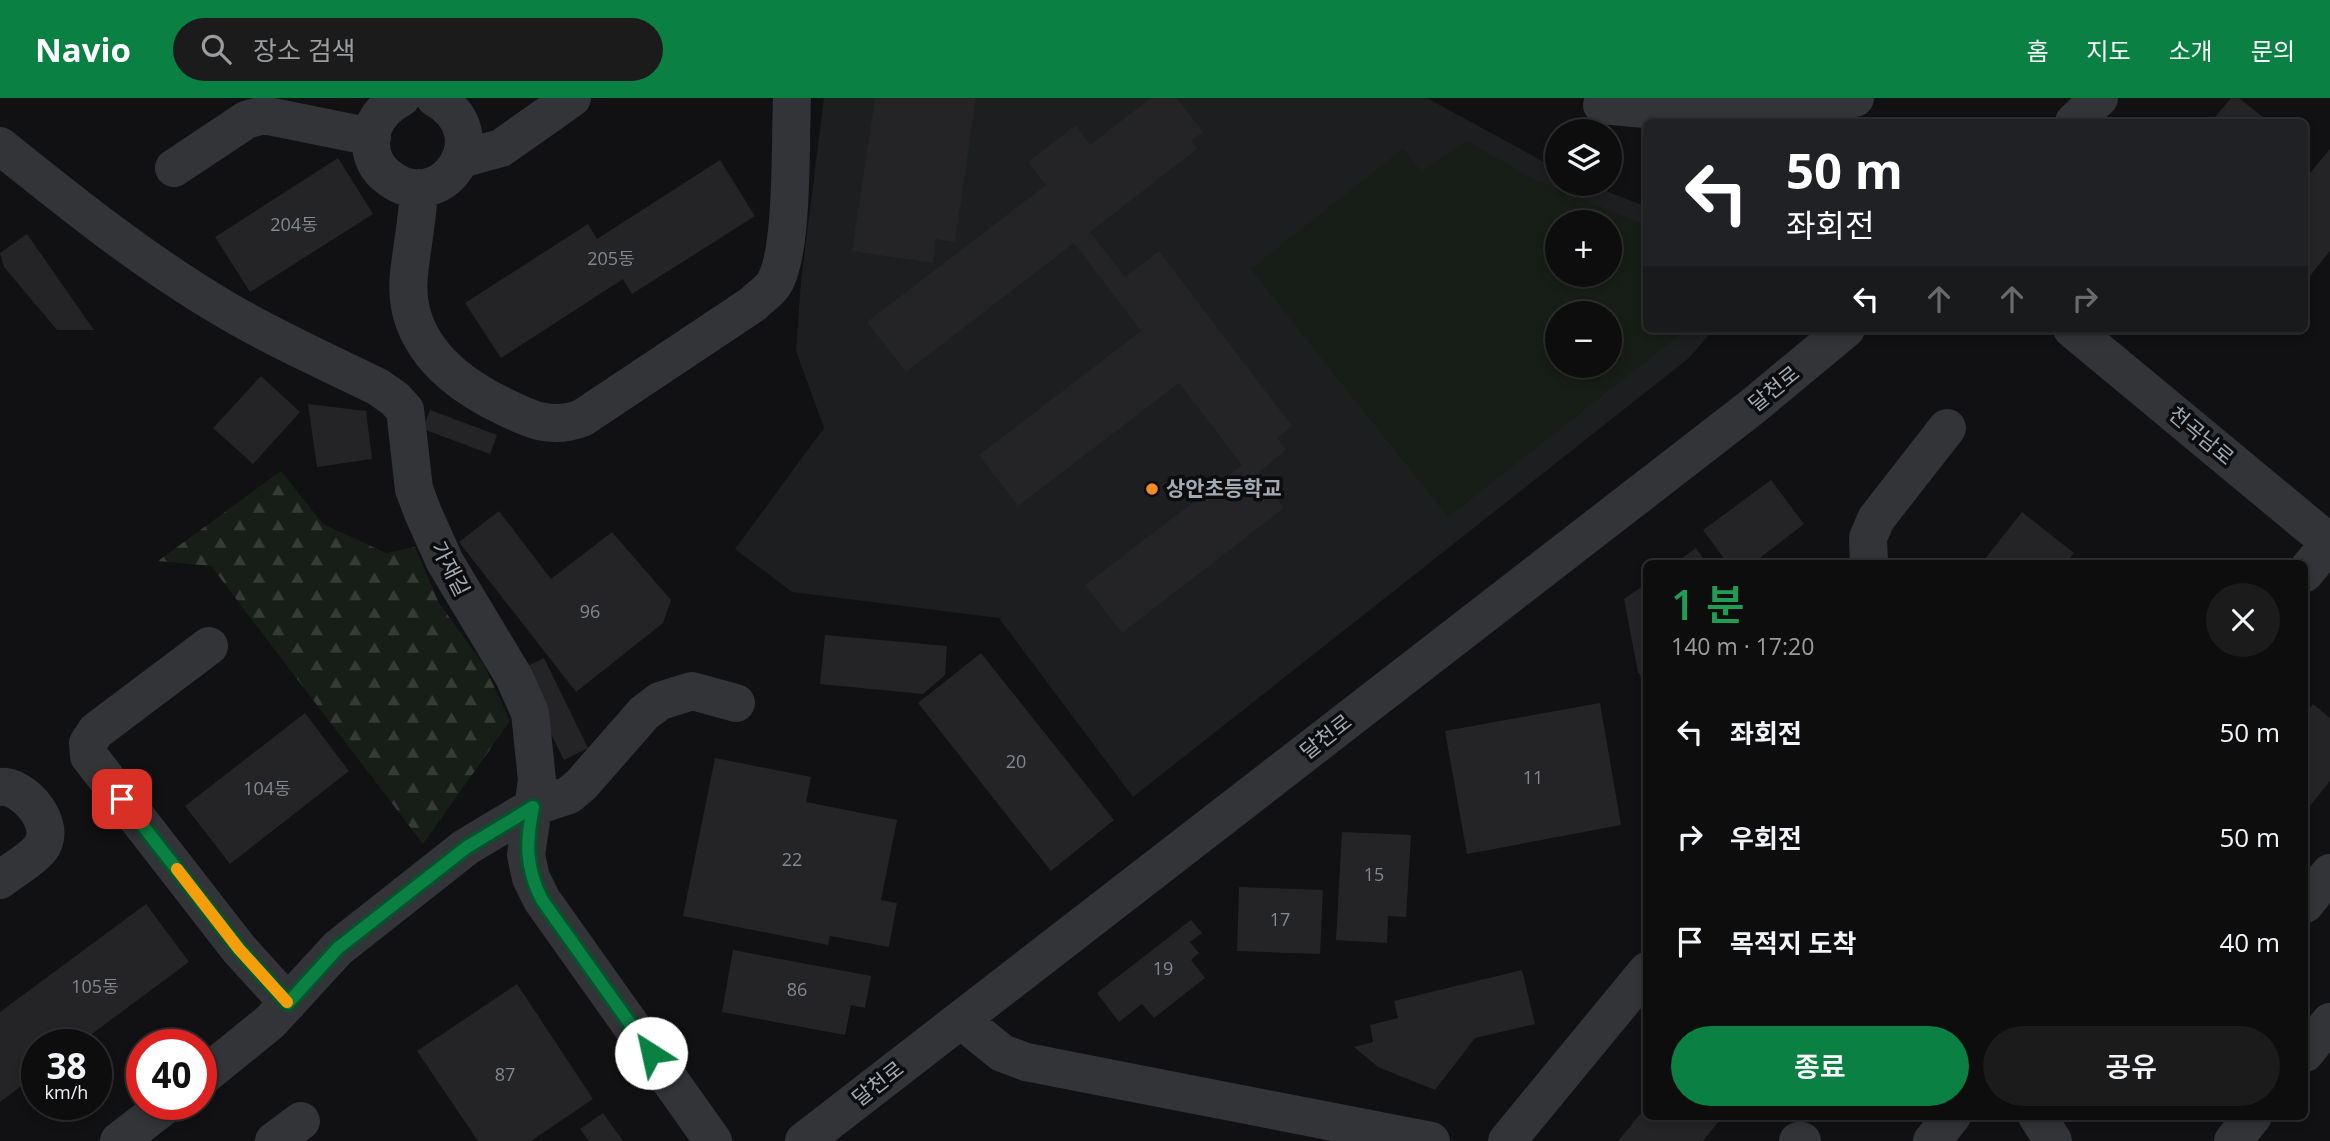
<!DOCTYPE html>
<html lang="ko">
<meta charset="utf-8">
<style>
:root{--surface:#0d0d0e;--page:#1b1b1c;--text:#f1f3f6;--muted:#9a9c9e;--line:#2d2d2e;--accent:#0b8043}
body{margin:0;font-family:"Open Sans","Noto Sans KR",sans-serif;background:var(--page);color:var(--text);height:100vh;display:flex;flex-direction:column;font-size:26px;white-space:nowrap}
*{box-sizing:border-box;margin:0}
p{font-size:23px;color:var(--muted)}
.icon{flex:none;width:38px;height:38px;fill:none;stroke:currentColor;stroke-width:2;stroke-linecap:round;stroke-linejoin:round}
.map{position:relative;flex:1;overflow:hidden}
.side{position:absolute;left:1643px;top:462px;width:665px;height:560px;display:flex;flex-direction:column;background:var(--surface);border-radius:10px;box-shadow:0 4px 10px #0003,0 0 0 2px var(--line)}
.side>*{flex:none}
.top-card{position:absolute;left:1643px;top:21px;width:665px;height:214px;border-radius:10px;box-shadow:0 4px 10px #0003,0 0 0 2px var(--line);background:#202124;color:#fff;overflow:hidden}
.tools{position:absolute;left:1545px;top:21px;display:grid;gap:14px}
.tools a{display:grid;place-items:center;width:77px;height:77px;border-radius:50%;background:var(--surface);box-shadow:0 4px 10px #0003,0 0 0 2px var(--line);font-size:35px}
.speed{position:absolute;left:21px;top:931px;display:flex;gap:14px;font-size:35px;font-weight:700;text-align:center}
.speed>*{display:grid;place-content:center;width:91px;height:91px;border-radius:50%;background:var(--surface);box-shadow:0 4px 10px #0003,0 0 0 2px var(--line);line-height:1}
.speed small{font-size:18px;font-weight:400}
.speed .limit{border:10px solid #d22;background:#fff;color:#111}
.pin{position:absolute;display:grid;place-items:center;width:60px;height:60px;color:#fff;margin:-30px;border-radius:14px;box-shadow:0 4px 10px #0006}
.me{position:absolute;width:77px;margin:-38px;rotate:325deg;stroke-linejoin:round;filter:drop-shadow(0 0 5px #0008)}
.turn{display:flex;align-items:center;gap:24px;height:147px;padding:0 28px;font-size:32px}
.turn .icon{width:91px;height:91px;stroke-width:2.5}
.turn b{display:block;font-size:49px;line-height:60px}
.lanes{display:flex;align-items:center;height:66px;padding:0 28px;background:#0003;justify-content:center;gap:35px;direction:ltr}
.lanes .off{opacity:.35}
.round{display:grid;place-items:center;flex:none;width:74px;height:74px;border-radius:37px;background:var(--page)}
.overview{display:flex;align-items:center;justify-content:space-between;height:119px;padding:0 28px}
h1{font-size:42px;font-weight:600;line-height:52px;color:#1e9e55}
.action{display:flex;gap:14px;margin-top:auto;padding:14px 28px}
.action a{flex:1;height:80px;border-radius:42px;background:var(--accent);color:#fff;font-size:28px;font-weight:600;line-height:80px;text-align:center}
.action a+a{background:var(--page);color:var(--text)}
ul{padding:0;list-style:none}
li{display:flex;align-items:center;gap:21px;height:105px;padding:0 28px}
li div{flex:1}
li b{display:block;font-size:26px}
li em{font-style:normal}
header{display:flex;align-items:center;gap:42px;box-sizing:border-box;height:98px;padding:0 35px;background:var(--accent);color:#fff}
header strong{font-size:33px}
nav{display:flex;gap:38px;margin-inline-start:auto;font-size:24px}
.search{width:490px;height:63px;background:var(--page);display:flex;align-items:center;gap:18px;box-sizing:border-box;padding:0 24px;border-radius:38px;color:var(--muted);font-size:26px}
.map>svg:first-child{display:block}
.built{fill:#1d1e20;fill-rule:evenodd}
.grass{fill:#171d17;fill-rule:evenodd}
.forest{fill:url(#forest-firs)}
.building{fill:#242427}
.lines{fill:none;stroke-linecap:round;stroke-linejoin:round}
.minor{stroke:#323438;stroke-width:38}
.route-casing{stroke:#07532c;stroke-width:18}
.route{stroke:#0b8043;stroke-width:12}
.slow{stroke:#f59e0b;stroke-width:12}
.poi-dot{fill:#f78b25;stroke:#0c0c0e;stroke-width:2.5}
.labels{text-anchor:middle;stroke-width:7;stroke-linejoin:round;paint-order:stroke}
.number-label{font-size:18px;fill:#828890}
.street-label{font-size:21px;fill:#a2abb4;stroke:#0c0c0e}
.poi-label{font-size:21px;font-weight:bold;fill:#a2abb4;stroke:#0c0c0e;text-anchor:start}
</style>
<header>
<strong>Navio</strong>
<div class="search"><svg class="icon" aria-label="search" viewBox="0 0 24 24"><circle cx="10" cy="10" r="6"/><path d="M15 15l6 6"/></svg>장소 검색</div>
<nav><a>홈</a><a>지도</a><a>소개</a><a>문의</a></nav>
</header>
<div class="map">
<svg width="2330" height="1043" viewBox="0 0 2330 1043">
<defs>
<pattern id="forest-firs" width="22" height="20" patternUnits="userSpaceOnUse" patternTransform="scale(1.75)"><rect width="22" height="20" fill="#171d17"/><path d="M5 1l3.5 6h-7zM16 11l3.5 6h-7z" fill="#363b36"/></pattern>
</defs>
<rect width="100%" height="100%" fill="#111113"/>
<path class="built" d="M824,0H1427L1557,71L1558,86H1588L1647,109V231H1714L1689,260L1133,699L999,520L792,494L735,451L824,330L796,253L801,183ZM1558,124H1610V177H1558ZM1558,215H1610V268H1558Z"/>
<path class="grass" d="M1467,43L1529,79L1647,128V231H1687L1448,419L1251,171L1403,51L1421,73ZM1558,124H1610V177H1558ZM1558,215H1610V268H1558Z"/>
<path class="forest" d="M281,373L323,426L386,455L415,449L439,505L484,567L510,623L423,746L211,468L158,463Z"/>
<path class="building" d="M875,0H976L955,144L936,141L933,165L852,153Z
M1151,0H1177L1203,34L1191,43L1197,51L1090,134L1125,179L1159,153L1292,328L1277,340L1286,352L1258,375L1284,410L1122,535L1085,487L1242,367L1179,285L1018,408L979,357L1141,233L1074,145L906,274L867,224L1046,87L1028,64L1076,27L1090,47Z
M2231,0H2239L2269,24H2211Z
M2330,51V153L2305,184V81Z
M338,60L373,116L250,194L215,139Z
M720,62L755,118L632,196L623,181L501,260L465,205L588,126L597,141Z
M27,136L94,232H57L4,169L0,155Z
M261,278L300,314L253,366L213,330Z
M308,306L366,313L372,361L317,369Z
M430,312L497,337L490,356L423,331Z
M1771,382L1804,426L1752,466H1728L1703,432Z
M499,413L551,481L612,434L671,502L663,525L576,594L459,444Z
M2022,414L2074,455L2065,466H1981Z
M1696,450L1707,466H1674Z
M1647,485V587L1638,574L1624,501Z
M825,537L947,548L945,577L923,596L820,586Z
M981,555L1114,722L1051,773L918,605Z
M544,560L588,650L564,662L519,572Z
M1600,605L1621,727L1467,756L1445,633Z
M2313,606L2330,620V683L2305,714V617Z
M305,615L349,673L230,766L185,708Z
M715,660L811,679L806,704L897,722L881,802L897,805L889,849L830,838L828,847L683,818Z
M1342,734L1411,737L1406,819L1388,818L1387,845L1336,842Z
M1239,789L1323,792L1320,856L1237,853Z
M146,806L189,864L77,947H37V976L0,1004V914Z
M1191,822L1202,835L1190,844L1199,855L1191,862L1205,880L1154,920L1142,906L1119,924L1097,895Z
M733,852L871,878L865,910L851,907L845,937L722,914Z
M1522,872L1535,926L1475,940L1435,992L1378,969L1354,949L1373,944L1370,927L1398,920L1394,903Z
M517,886L593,1001L531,1043H478L417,953Z
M1647,1008V1018H1723L1703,1043H1618Z
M603,1015L623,1043H589L580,1031Z"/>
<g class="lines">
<path class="minor" d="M401,0C383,10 370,25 371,46C371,59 378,72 388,79C440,121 501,37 435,0
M1602,7C1688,16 1771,18 1855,0
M2074,24L2099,0
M0,48C71,105 142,162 221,209C271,239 325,263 378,289L395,301L405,312L414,391L423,415L445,464L514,579L530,615L537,682L526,757L531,780L542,802L713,1043
M461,61L501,50L572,0
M174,70L246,22L263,17L372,39
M419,90C418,120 412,147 409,176C402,240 448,281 501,307C529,321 550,332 582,320L753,206C759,200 768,194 773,187C794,158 790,40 792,0
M2072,231L2330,445
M1869,466L1868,440L1876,421L1947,330
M2305,475L2329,445
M209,548L96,633L88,645L89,658L239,851L288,905
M0,689C24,686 59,728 40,751C30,763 12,772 0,782
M2305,806L2330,775
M961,922L1002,955L1026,964L1431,1043
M2305,955L2330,924
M201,980L270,924L338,850L466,749L533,709L569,697L581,687L644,615L660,603L692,593L736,605
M2037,1018L2053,1043
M119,1043L167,1006
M274,1043L301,1023
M804,1043L1752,309L1846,231
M1507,1043L1647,873
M1798,1043H1802
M1932,1043L1952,1018
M2233,1043L2253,1018"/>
</g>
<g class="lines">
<defs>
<path id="route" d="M122,701L239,851L288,905L338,850L467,749L533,709C526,744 525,769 542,802L651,955"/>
</defs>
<use href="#route" class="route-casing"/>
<use href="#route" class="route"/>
<path class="slow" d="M177,771L239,851L287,904"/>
</g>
<circle class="poi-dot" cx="1152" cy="391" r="7"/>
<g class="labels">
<g class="number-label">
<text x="294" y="133">204동</text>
<text x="611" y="167">205동</text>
<text x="590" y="520">96</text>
<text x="1016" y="670">20</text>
<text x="1533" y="686">11</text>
<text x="267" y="697">104동</text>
<text x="792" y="768">22</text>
<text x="1374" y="783">15</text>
<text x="1280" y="828">17</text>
<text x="1163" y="877">19</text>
<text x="95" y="895">105동</text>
<text x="797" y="898">86</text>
<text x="505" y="983">87</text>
</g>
<g class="street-label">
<text transform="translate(1774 291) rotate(-39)" y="7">달천로</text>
<text transform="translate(2201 338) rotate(40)" y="7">천곡남로</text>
<text transform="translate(450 471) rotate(63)" y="7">가재길</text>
<text transform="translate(1326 639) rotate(-38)" y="7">달천로</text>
<text transform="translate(878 986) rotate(-38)" y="7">달천로</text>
</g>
<g class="poi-label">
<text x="1166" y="398">상안초등학교</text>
</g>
</g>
</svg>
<div class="tools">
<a><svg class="icon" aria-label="layers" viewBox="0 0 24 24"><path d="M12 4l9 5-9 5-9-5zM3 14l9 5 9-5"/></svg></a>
<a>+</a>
<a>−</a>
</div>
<div class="speed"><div>38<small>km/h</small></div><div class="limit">40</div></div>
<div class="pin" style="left:122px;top:701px;background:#d93025"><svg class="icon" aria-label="arrive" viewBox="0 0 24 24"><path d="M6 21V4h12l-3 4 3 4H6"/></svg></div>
<svg class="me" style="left:651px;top:955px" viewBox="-20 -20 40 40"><circle r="19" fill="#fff"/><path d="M0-13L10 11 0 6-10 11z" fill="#0b8043"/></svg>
<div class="top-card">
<div class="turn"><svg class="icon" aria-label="left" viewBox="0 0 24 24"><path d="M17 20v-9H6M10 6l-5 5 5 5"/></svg><div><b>50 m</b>좌회전</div></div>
<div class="lanes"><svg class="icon" aria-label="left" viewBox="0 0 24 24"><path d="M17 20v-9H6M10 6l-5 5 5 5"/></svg><svg class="icon off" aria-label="ahead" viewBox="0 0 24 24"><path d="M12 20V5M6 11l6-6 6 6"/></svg><svg class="icon off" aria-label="ahead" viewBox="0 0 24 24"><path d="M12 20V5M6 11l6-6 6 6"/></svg><svg class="icon off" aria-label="right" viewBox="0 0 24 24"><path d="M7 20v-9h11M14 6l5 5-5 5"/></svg></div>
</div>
<section class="side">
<div class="overview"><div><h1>1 분</h1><p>140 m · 17:20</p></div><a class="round"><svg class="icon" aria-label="close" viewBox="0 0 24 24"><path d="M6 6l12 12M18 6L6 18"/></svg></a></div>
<ul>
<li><svg class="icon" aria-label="left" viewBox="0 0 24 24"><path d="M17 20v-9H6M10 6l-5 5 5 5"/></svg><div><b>좌회전</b></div><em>50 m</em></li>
<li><svg class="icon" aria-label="right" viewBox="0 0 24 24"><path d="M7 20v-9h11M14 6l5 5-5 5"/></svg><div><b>우회전</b></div><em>50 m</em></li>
<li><svg class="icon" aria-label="arrive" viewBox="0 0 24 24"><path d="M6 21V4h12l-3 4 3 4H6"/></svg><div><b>목적지 도착</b></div><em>40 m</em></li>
</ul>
<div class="action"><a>종료</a><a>공유</a></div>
</section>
</div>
